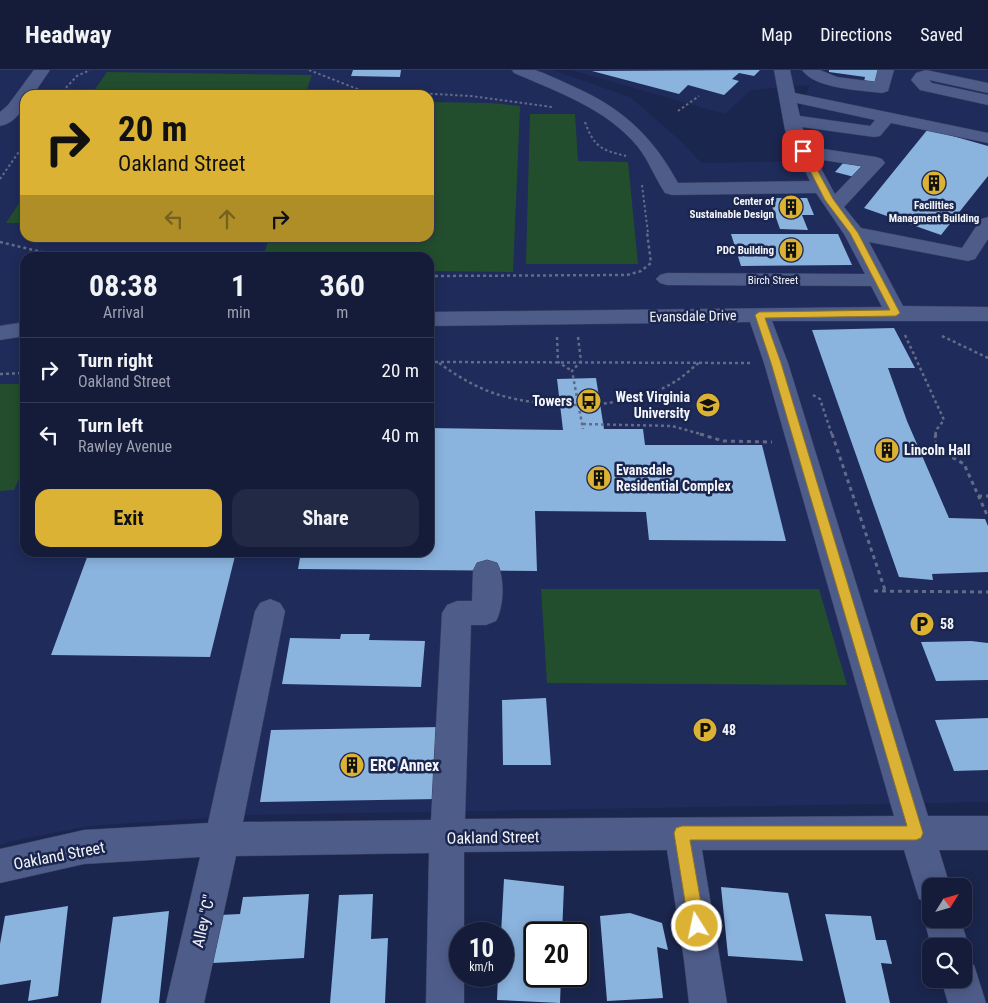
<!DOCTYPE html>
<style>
:root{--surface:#141c3a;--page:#212945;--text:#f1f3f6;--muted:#9da1af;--line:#333a54;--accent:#dbb233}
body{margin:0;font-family:"Roboto Condensed",sans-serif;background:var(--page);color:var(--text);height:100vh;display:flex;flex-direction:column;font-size:19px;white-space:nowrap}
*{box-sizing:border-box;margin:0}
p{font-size:16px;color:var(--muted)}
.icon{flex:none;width:28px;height:28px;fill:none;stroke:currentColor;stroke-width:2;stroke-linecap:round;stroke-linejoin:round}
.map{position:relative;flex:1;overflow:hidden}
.side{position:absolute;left:20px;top:182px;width:414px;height:305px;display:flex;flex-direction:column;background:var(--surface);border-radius:15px;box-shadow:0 2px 12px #0003,0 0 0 1px var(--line)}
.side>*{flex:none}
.hud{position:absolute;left:20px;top:20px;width:414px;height:152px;border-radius:15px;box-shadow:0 2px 12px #0003,0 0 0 1px var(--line);background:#dbb233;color:#111;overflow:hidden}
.needle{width:32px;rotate:53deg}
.tools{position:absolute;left:922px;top:808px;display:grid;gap:10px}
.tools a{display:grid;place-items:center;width:50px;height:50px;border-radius:10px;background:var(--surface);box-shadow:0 2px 12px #0003,0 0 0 1px var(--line);font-size:25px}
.speed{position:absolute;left:449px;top:852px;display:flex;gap:10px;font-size:25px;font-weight:700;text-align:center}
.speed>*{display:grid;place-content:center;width:65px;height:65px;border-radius:50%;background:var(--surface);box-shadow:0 2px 12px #0003,0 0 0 1px var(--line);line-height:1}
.speed small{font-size:12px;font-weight:400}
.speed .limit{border:2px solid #111;border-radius:8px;background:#fff;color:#111}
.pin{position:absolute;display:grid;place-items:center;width:42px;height:42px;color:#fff;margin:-21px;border-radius:10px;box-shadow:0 2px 8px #0006}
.me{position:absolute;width:55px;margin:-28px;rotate:350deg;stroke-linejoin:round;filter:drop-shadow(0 0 4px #0008)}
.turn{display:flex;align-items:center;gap:18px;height:105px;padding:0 15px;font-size:22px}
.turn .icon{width:65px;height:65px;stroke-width:2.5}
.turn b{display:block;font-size:35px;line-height:42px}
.lanes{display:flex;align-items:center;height:48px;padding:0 15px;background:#0003;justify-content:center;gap:25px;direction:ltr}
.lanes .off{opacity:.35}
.eta{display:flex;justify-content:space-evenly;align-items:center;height:85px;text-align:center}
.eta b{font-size:30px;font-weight:700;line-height:35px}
.cta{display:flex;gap:10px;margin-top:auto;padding:10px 15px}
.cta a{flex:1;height:58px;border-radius:15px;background:var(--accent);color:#111;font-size:20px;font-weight:700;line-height:58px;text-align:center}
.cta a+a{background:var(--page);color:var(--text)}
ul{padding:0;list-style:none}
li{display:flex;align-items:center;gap:15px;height:65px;padding:0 15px;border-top:1px solid var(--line)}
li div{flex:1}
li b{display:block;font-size:19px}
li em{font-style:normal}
header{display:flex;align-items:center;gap:30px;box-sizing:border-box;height:70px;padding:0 25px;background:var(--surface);border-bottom:1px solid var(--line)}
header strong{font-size:24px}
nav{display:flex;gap:28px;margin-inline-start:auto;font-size:18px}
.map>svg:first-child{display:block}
.built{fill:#1f2b5a;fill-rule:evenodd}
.green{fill:#234e2e}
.building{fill:#8ab3de}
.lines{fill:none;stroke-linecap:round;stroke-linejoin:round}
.minor-casing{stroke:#3b405f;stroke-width:1}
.path-far2{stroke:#636b87;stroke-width:2;stroke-dasharray:2.5 2.5;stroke-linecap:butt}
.path-far1{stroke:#636b87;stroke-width:2.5;stroke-dasharray:3 3;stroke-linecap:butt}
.path{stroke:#636b87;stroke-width:3;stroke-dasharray:4 4;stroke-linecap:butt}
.minor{fill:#4e5c8a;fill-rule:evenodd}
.route{fill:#dbb233;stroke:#8e7421}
.labels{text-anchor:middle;stroke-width:5;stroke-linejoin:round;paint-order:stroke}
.far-poi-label{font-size:11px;font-weight:bold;fill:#f3f5fa;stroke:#1b264e;text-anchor:end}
.far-street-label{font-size:11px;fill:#f3f5fa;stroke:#1b264e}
.street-label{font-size:14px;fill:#f3f5fa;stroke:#1b264e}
.poi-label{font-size:14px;font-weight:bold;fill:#f3f5fa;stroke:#1b264e;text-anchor:start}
.near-poi-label{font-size:16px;font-weight:bold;fill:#f3f5fa;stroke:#1b264e;text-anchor:start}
.near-street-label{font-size:16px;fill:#f3f5fa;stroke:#1b264e}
</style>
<header>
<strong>Headway</strong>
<nav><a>Map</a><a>Directions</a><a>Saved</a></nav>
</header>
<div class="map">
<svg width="988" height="933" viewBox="0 0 988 933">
<rect width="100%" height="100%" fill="#1b264e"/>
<path class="built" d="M0,0H553L630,27L683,73L701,93L808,91L793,55L810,15L751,20L725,44L571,0H988V732L250,745L90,756L12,771L0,775ZM25,25H429V168H25ZM25,188H429V482H25Z"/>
<path class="green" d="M107,2L312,5L305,25H91Z
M429,32L491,33L520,36L513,202L429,201V188L263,187L269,168H429Z
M530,44H575L578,91L628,92L638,194H526Z
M25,124V153H6Z
M0,314H25V396L14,420L0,421Z
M541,519H819L847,615L547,613Z"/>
<path class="building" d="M353,0H401L400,7L351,6Z
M760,0L754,6L739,3L732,9L739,11L724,25L688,15L679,24L592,1Z
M829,0H879L876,13L864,12L865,7L829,2Z
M928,59L988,76V106L941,165L864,138Z
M845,91L867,98L858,108L835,102Z
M769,128H807L814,145H802L808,160L780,159Z
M731,164H838L852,195L741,196Z
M894,258L915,298H888L907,351L949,448L985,449L988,456V502L932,504L933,510L899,507L812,260Z
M596,308L604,359H643L645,375H762L786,471L649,470L646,442L535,441L537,501L298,499L301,482H429V358L563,360L557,309Z
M89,482H236L210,587L51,585Z
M341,564H370L369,570L425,571L421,617L282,614L290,568L340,569Z
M971,571L988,573V610L936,611L921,572Z
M546,628L551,695H503L502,630Z
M988,648V700L954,701L935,650Z
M440,657L438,729L260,732L271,660Z
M504,809L564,816L562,864H535V906H561L560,933L497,930L498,906H502V864H501Z
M721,817L788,823L803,891L728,886Z
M309,824L304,888L213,893L220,845L240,844L243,827Z
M373,824L371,869L388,868L385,933H330L339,825Z
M68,836L58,926L28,931L31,910L0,915V874L5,846Z
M169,841L159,933H101L113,847Z
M630,843L662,853L668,880L657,877L663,928L607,931L600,846Z
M825,844L871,846L876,870H886L892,894L881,893L890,933H846Z"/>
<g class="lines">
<defs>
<path id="minor" d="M34,0H50L33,25H25C25,40 15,53 0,56V42L8,35Z
M512,0C519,0 528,0 535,0C547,4 559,10 570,15C621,37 652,65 678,113L810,111L785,60L774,0H790L795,23L988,63V73L891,53L880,66L874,67L802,57L811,77L876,87L882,89L885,93L844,137L861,158L962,178L981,149L988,147V169L975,189L968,191L869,172L903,236L988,237V251H772L788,293L928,746H988V780H939L950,816H931V834L919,829L904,780H702L727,933H689L684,890L667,780L464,782V864H460V906H464V933H426L429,783L236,786L204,933H166L200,787L84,794L0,813V779L84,760L208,753L255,541L260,533L270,529L280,533L285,541L243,752L431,750L442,543L447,535L457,531H472L473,501L477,493L487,490L497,493C505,508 504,537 496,551L486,555H471L465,749L894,746L764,293L750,252L429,256V242L882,237L871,216L667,215L660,213L656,209L660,205L667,203L865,204L844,164L816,123L672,125L665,123C655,108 649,91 638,77C607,39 558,22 514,3ZM797,33L875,50L870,56L800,46ZM816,89L862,96L835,124Z
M802,0H820L837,7L875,12L878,0H894L888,21L882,23C860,20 815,19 802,0Z
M926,0L988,13V23L929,10L932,13L988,25V35L920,20L911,10L916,3Z
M25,252V266L0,270V256Z
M931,835V849H960L969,876L964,888V876H931L924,849L929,836Z
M964,891L974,895L986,933H948L941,909H964Z"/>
</defs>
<use href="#minor" class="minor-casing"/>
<path class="path-far2" d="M309,0L360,20L471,26L552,37
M59,25L77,6L90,0
M678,41L699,26
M585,52C594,77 601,80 626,86
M0,109L25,73
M642,115L648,163"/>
<path class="path-far1" d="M0,172L67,188
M429,206L627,205L641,201L651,193L647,162
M905,265L944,350L937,359L935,365
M942,266L988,288
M557,267L558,292L572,301
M578,267L581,291L572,301L583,359
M429,292L751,293
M439,293C457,306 475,317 496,324C548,340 628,341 676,311C684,306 692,298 700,292
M0,304L25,303
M813,325L820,329L832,365
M583,354L672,356L704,365"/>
<path class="path" d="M700,364L723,371L772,372
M832,364L885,520
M936,364L934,371L950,386L964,394L988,447
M978,426H988
M874,521L988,522"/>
<use href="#minor" class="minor"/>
</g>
<path class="route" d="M801,79L807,81L833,129L858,163L900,243L896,246L765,248L781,293L923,763L921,768L916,770H690L705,856L703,861L697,864L692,861L689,856L674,763L676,758L682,756H907L771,293L755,245L759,242L890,240L850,163L825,130L800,81Z"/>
<defs>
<symbol id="building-disc" viewBox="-11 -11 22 22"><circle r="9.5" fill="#dbb233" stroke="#1b264e"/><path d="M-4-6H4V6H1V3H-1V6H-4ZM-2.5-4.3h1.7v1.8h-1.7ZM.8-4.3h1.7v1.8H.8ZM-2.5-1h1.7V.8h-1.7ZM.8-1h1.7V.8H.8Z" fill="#111"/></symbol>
<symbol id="bus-disc" viewBox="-11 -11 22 22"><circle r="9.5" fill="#dbb233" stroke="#1b264e"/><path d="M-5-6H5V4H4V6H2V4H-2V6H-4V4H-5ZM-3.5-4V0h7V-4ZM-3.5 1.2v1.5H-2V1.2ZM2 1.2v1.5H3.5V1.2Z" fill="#111"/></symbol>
<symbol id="university-disc" viewBox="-11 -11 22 22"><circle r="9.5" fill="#dbb233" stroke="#1b264e"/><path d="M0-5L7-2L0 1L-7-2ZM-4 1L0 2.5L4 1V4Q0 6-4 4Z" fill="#111"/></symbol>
<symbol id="parking-disc" viewBox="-11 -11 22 22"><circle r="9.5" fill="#dbb233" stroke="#1b264e"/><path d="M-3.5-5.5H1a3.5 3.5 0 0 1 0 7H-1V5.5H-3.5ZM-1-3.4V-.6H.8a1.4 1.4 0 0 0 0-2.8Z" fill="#111"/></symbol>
</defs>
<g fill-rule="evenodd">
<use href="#building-disc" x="920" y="99" width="28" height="28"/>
<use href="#building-disc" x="777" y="123" width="28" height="28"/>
<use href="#building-disc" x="777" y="166" width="28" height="28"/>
<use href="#bus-disc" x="575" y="317" width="28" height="28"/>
<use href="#university-disc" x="694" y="321" width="28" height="28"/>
<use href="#building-disc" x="873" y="366" width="28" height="28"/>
<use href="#building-disc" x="585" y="394" width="28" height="28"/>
<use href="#parking-disc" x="908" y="540" width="28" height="28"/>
<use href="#parking-disc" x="691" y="646" width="28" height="28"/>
<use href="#building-disc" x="338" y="681" width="28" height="28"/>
</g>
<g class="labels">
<g class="far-poi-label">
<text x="774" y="135">Center of<tspan x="774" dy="13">Sustainable Design</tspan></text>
<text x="934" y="139" text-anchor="middle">Facilities<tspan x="934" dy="13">Managment Building</tspan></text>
<text x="774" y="184">PDC Building</text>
</g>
<g class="far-street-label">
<text x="773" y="214">Birch Street</text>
</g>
<g class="street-label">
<text transform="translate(693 246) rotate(-1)" y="5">Evansdale Drive</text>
</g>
<g class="poi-label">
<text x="690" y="332" text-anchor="end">West Virginia<tspan x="690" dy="16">University</tspan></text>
<text x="572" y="336" text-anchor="end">Towers</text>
<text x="904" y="385">Lincoln Hall</text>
<text x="616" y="405">Evansdale<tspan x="616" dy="16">Residential Complex</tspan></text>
<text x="940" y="559">58</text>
<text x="722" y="665">48</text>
</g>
<g class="near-poi-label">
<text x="370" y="701">ERC Annex</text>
</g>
<g class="near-street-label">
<text transform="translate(493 767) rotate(-1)" y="6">Oakland Street</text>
<text transform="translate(59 785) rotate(-11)" y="6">Oakland Street</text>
<text transform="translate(203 851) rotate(-77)" y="6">Alley "C"</text>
</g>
</g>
</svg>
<div class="tools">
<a><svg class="needle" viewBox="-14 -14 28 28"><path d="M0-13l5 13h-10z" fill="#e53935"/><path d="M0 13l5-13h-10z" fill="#9da1af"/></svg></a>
<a><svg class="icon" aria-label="search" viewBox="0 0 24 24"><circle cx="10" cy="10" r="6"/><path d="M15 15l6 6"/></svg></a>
</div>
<div class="speed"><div>10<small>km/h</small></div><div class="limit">20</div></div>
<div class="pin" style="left:803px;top:81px;background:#d93025"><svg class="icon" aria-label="arrive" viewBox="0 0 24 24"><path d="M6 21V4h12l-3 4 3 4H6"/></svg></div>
<svg class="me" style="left:697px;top:856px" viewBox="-20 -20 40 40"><circle r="17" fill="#dbb233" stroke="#fff" stroke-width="3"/><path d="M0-11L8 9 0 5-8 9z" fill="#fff"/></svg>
<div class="hud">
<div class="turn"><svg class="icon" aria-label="right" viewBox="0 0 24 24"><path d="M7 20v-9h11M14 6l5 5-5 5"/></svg><div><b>20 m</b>Oakland Street</div></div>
<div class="lanes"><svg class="icon off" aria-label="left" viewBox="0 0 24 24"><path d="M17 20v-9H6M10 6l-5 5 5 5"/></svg><svg class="icon off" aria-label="ahead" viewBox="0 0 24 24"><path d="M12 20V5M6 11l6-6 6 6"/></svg><svg class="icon" aria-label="right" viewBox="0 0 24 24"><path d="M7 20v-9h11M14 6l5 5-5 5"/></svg></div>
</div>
<section class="side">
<div class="eta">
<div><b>08:38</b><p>Arrival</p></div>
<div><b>1</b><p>min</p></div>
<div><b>360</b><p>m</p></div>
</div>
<ul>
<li><svg class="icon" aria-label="right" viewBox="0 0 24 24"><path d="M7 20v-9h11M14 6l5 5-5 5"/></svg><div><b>Turn right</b><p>Oakland Street</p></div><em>20 m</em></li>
<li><svg class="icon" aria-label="left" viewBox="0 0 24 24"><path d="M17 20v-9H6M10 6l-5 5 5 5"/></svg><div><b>Turn left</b><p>Rawley Avenue</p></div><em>40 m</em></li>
</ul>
<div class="cta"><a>Exit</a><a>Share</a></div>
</section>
</div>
